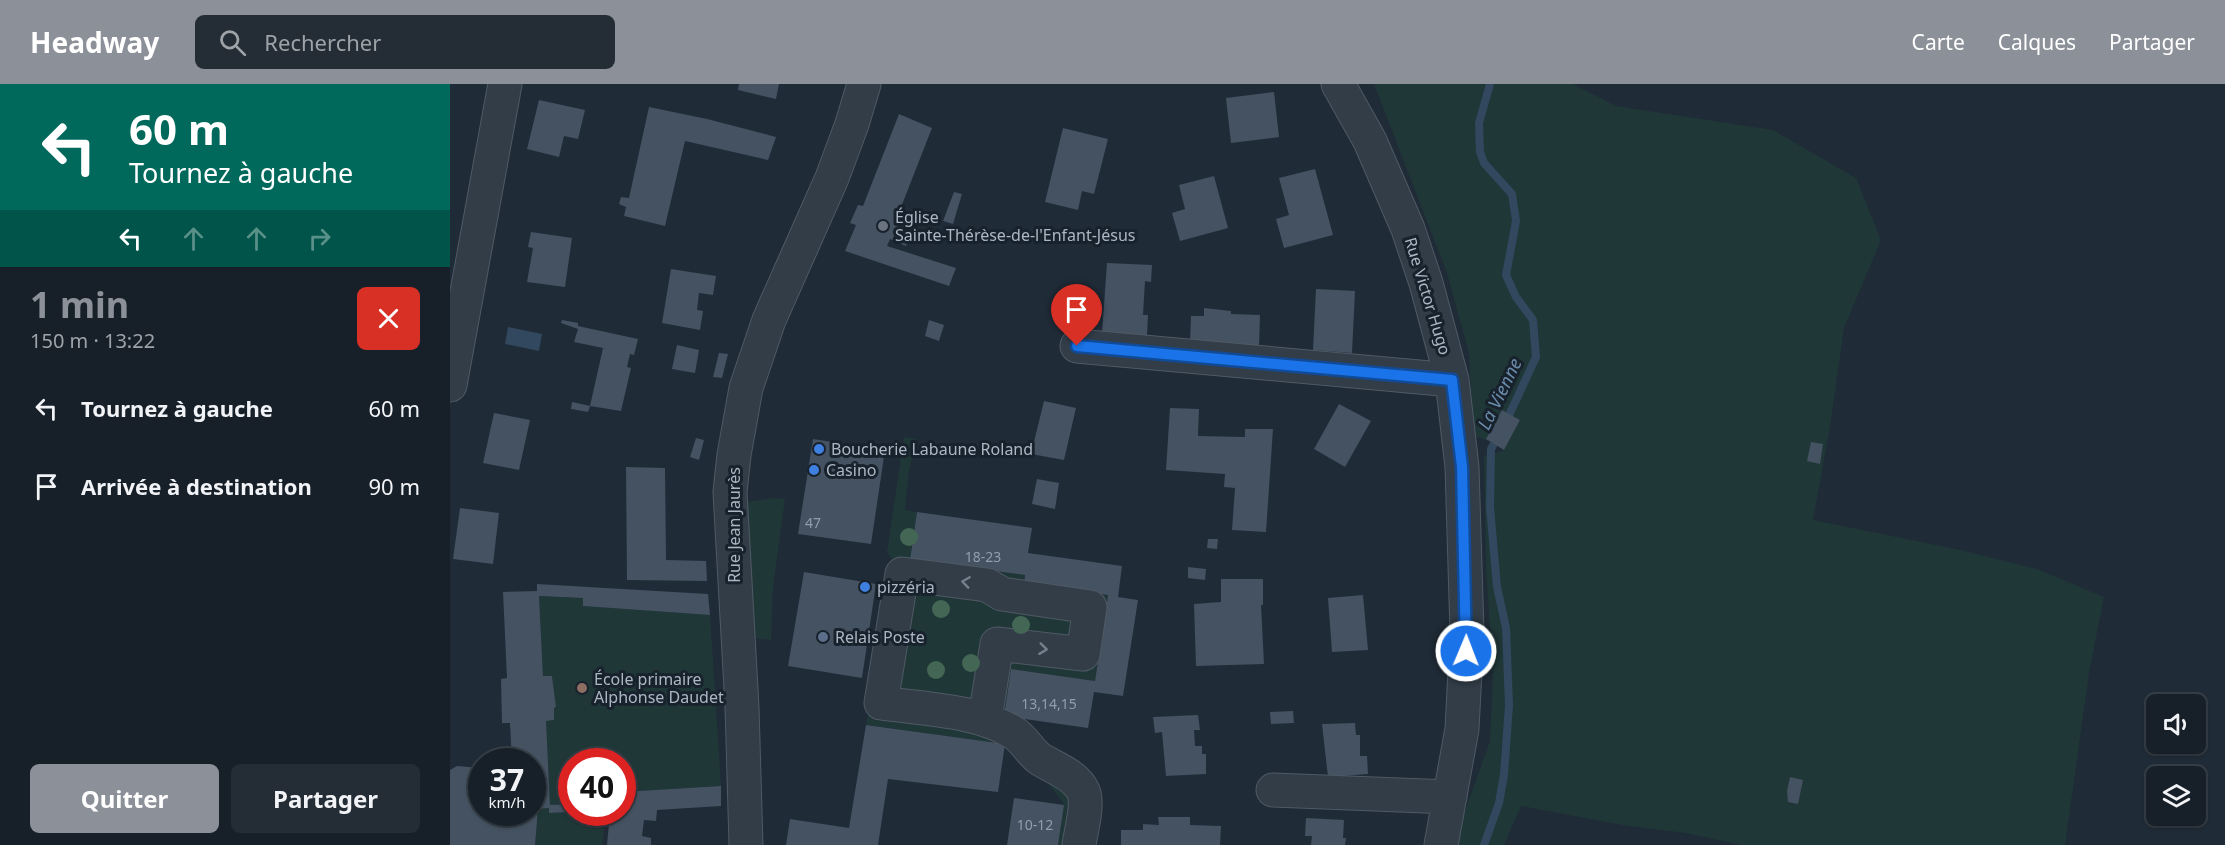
<!DOCTYPE html>
<html lang="fr">
<meta charset="utf-8">
<style>
:root{--surface:#172029;--page:#242d35;--text:#f1f3f6;--muted:#9ea3a8;--line:#363e46;--accent:#8c9099}
body{margin:0;font-family:"Noto Sans",sans-serif;background:var(--page);color:var(--text);height:100vh;display:flex;flex-direction:column;font-size:22px;white-space:nowrap}
*{box-sizing:border-box;margin:0}
p{font-size:20px;color:var(--muted)}
.icon{flex:none;width:33px;height:33px;fill:none;stroke:currentColor;stroke-width:2;stroke-linecap:round;stroke-linejoin:round}
.map{position:relative;flex:1;overflow:hidden}
.panel{display:flex;flex-direction:column;background:var(--surface);width:450px}
.panel>*{flex:none}
.guide{background:#00695c;color:#fff;overflow:hidden}
.controls{position:absolute;left:1696px;top:610px;display:grid;gap:12px}
.controls a{display:grid;place-items:center;width:60px;height:60px;border-radius:9px;background:var(--surface);box-shadow:0 2px 4px #0004,0 0 0 2px var(--line);font-size:30px}
.speed{position:absolute;left:18px;top:664px;display:flex;gap:12px;font-size:30px;font-weight:700;text-align:center}
.speed>*{display:grid;place-content:center;width:78px;height:78px;border-radius:50%;background:var(--surface);box-shadow:0 2px 4px #0004,0 0 0 2px var(--line);line-height:1}
.speed small{font-size:15px;font-weight:400}
.speed .limit{border:9px solid #d22;background:#fff;color:#111}
.pin{position:absolute;display:grid;place-items:center;width:51px;height:51px;color:#fff;margin:-62px -26px;border-radius:50% 50% 50% 0;rotate:-45deg;box-shadow:0 0 6px #0007}
.pin .icon{rotate:45deg}
.me{position:absolute;width:66px;margin:-33px;rotate:1deg;stroke-linejoin:round;filter:drop-shadow(0 0 4px #0008)}
.turn{display:flex;align-items:center;gap:21px;height:126px;padding:0 30px;font-size:27px}
.turn .icon{width:78px;height:78px;stroke-width:2.5}
.turn b{display:block;font-size:42px;line-height:51px}
.lanes{display:flex;align-items:center;height:57px;padding:0 30px;background:#0003;justify-content:center;gap:30px;direction:ltr}
.lanes .off{opacity:.35}
.round{display:grid;place-items:center;flex:none;width:63px;height:63px;border-radius:9px;background:var(--page)}
.summary{display:flex;align-items:center;justify-content:space-between;height:102px;padding:0 30px}
h1{font-size:36px;font-weight:700;line-height:45px;color:var(--accent)}
.cta{display:flex;gap:12px;margin-top:auto;padding:12px 30px}
.cta a{flex:1;height:69px;border-radius:9px;background:var(--accent);color:#fff;font-size:24px;font-weight:700;line-height:69px;text-align:center}
.cta a+a{background:var(--page);color:var(--text)}
ul{padding:0;list-style:none}
li{display:flex;align-items:center;gap:18px;height:78px;padding:0 30px}
li div{flex:1}
li b{display:block;font-size:22px}
li em{font-style:normal}
header{display:flex;align-items:center;gap:36px;box-sizing:border-box;height:84px;padding:0 30px;background:var(--accent);color:#fff}
header strong{font-size:28px}
nav{display:flex;gap:33px;margin-inline-start:auto;font-size:21px}
.search{width:420px;height:54px;background:var(--page);display:flex;align-items:center;gap:15px;box-sizing:border-box;padding:0 21px;border-radius:9px;color:var(--muted);font-size:22px}
main{display:flex;flex:1;min-height:0}
.map>svg:first-child{display:block}
.green{fill:#203738}
.water{fill:#31485f}
.lines{fill:none;stroke-linecap:round;stroke-linejoin:round}
.stream{stroke:#31485f;stroke-width:8}
.building{fill:#445261}
.minor-casing{stroke:#505a66;stroke-width:35}
.minor{stroke:#323d48;stroke-width:33}
.tree{fill:#446654}
.oneway{stroke:#75808d}
.route-casing{stroke:#114b97;stroke-width:15}
.route{stroke:#1a73e8;stroke-width:10}
.worship-dot{fill:#6b7280;stroke:#18222c;stroke-width:2}
.shop-dot{fill:#3f7fe0;stroke:#18222c;stroke-width:2}
.service-dot{fill:#5c6f8a;stroke:#18222c;stroke-width:2}
.education-dot{fill:#8d6e63;stroke:#18222c;stroke-width:2}
.labels{text-anchor:middle;stroke-width:6;stroke-linejoin:round;paint-order:stroke}
.number-label{font-size:14px;fill:#929eac}
.poi-label{font-size:16px;fill:#acb7c5;stroke:#18222c;text-anchor:start}
.street-label{font-size:16px;fill:#acb7c5;stroke:#18222c}
.water-label{font-size:18px;font-style:italic;fill:#6b8baa;stroke:#18222c}
</style>
<header>
<strong>Headway</strong>
<div class="search"><svg class="icon" aria-label="search" viewBox="0 0 24 24"><circle cx="10" cy="10" r="6"/><path d="M15 15l6 6"/></svg>Rechercher</div>
<nav><a>Carte</a><a>Calques</a><a>Partager</a></nav>
</header>
<main>
<section class="panel">
<div class="guide">
<div class="turn"><svg class="icon" aria-label="left" viewBox="0 0 24 24"><path d="M17 20v-9H6M10 6l-5 5 5 5"/></svg><div><b>60 m</b>Tournez à gauche</div></div>
<div class="lanes"><svg class="icon" aria-label="left" viewBox="0 0 24 24"><path d="M17 20v-9H6M10 6l-5 5 5 5"/></svg><svg class="icon off" aria-label="ahead" viewBox="0 0 24 24"><path d="M12 20V5M6 11l6-6 6 6"/></svg><svg class="icon off" aria-label="ahead" viewBox="0 0 24 24"><path d="M12 20V5M6 11l6-6 6 6"/></svg><svg class="icon off" aria-label="right" viewBox="0 0 24 24"><path d="M7 20v-9h11M14 6l5 5-5 5"/></svg></div>
</div>
<div class="summary"><div><h1>1 min</h1><p>150 m · 13:22</p></div><a class="round" style="background:#d93025;color:#fff"><svg class="icon" aria-label="close" viewBox="0 0 24 24"><path d="M6 6l12 12M18 6L6 18"/></svg></a></div>
<ul>
<li><svg class="icon" aria-label="left" viewBox="0 0 24 24"><path d="M17 20v-9H6M10 6l-5 5 5 5"/></svg><div><b>Tournez à gauche</b></div><em>60 m</em></li>
<li><svg class="icon" aria-label="arrive" viewBox="0 0 24 24"><path d="M6 21V4h12l-3 4 3 4H6"/></svg><div><b>Arrivée à destination</b></div><em>90 m</em></li>
</ul>
<div class="cta"><a>Quitter</a><a>Partager</a></div>
</section>
<div class="map">
<svg width="1775" height="761" viewBox="0 0 1775 761">
<rect width="100%" height="100%" fill="#1f2b37"/>
<path class="green" d="M924,0H1123L1166,22L1323,46L1406,94L1431,156L1394,244L1380,343L1363,436L1506,465L1587,485L1654,513L1639,589L1615,761H1291L1236,749L1178,742L1071,722L1054,761H1003L1040,657L1043,589L1036,485L1034,372L1054,366L1070,336L1052,326L1038,357L1023,351L1019,269L997,189Z
M454,353L467,355L459,386L455,426L467,428L460,476L575,491L574,501L658,511L645,597L561,585L554,632L651,713L647,761H608L614,720L589,688L555,660L416,641L444,479L437,468Z
M324,414L335,415L323,504L321,556L297,553L289,419Z
M89,512L133,514V522L260,531L271,702L173,708L172,678H122L121,720L100,721L96,637L104,636V624L106,623L102,592H93Z
M99,724V729H156L152,761H85L88,725Z"/>
<path class="water" d="M58,243L92,250L89,267L55,260Z"/>
<g class="lines">
<path class="stream" d="M1040,0L1029,39L1030,68L1034,79L1062,110L1066,137L1056,191L1066,213L1083,236L1086,273L1055,340
M1034,761L1049,719L1054,691L1059,621L1056,544L1047,503L1040,423L1041,365L1049,351"/>
</g>
<path class="building" d="M289,0H329L326,15L288,6Z
M824,8L829,53L781,59L776,14Z
M89,16L135,26L128,55L114,52L109,73L77,65Z
M199,23L257,35L326,53L318,76L235,57L215,142L174,132L176,123L169,120L171,113L179,114Z
M449,30L482,44L446,136L464,143L456,162L440,155L437,162L506,184L499,202L395,167L406,141L400,139L408,121L413,122Z
M613,44L658,55L644,110L632,107L628,126L595,118Z
M865,85L883,151L834,164L826,135L839,131L829,94Z
M764,92L778,144L730,157L722,129L735,125L729,101Z
M504,108L512,110L503,140L493,137Z
M81,148L122,154L115,203L77,198L83,164L78,163Z
M657,179L702,181L701,198L695,197L693,231H698L697,252L652,249Z
M221,185L266,192L263,211L249,209L247,226L253,227L250,246L212,239Z
M866,205L905,207L902,269L863,266Z
M754,224L781,227V230L810,231L809,263L740,260L741,232H754Z
M112,236L128,239V242L188,255L184,271L180,270L177,283L181,284L171,327L140,322L153,264L124,258L128,245L111,239Z
M479,236L494,241L489,257L475,252Z
M227,261L249,266L245,289L222,285Z
M269,269L278,270L272,294L263,293Z
M594,317L626,324L614,376L581,370Z
M122,318L140,322L138,328L121,325Z
M889,320L921,337L895,383L864,365Z
M720,324L749,325L748,352L795,353V345H823L816,448L782,446L785,404L774,403L775,390L716,386Z
M1052,326L1070,336L1054,366L1036,355Z
M44,329L80,336L69,386L33,379Z
M246,354L254,356L249,376L240,373Z
M363,355L435,366L421,460L348,450Z
M1361,358L1373,360L1370,380L1357,377Z
M176,383L215,384L216,476L256,477L257,497L177,496Z
M587,395L609,399L605,425L582,420Z
M10,424L49,429L43,480L3,475Z
M467,428L582,444L578,469L672,482L668,513L688,516L673,612L644,608L638,644L554,632L561,585L645,597L658,511L574,501L575,491L460,476Z
M758,455H768L767,465L757,464Z
M738,483L756,485L755,496L738,494Z
M354,488L426,500L412,594L338,582Z
M771,495H813V521H811L814,580L746,582L744,520L771,518Z
M87,500L258,510L260,531L133,522V514L89,512L93,592H102L106,623L104,624V636L96,637L100,721L122,720V728L99,729V724L88,725L85,761H0V686L7,682L32,684V729H82V678H62L60,639H52L51,595L57,594L53,508L87,507Z
M913,511L918,566L882,568L878,514Z
M843,627L844,639L821,640L820,628Z
M748,631L750,646H744L745,662H752V670H756V690L716,692L712,648L705,649L703,633Z
M905,639L906,651H910V672H917L918,690L878,693L872,640Z
M416,641L555,660L548,708L438,695L428,761H336L340,735L399,744Z
M1340,693L1353,696L1348,720L1338,718L1337,707Z
M271,702V722L207,726L206,737L194,736L192,752L201,754V761H157L160,729L173,730L172,708Z
M564,714L614,721L608,761H557Z
M708,733H740V741L771,742L770,761H671V746H693V740L709,741Z
M856,734L894,736L893,754H896L895,761H861L862,752H855Z"/>
<g class="lines">
<defs>
<path id="minor" d="M888,0L920,57L958,145L976,199L1002,296L1012,383L1017,548L1012,645L991,761
M627,262L1002,296
M0,301L55,0
M535,634L547,560L633,570L640,523L552,510L537,501L452,490L431,619C474,625 528,626 564,649C574,655 580,668 590,675C604,684 626,691 633,707C639,719 631,747 629,761
M823,706L1000,713
M296,761L292,623L280,408L284,371L296,304L319,236L382,94L402,40L414,0"/>
</defs>
<use href="#minor" class="minor-casing"/>
<use href="#minor" class="minor"/>
</g>
<g class="tree">
<circle cx="459" cy="453" r="9"/>
<circle cx="491" cy="525" r="9"/>
<circle cx="571" cy="541" r="9"/>
<circle cx="521" cy="579" r="9"/>
<circle cx="486" cy="586" r="9"/>
</g>
<defs><path id="oneway-chevron" d="M-2-3.5L2.5 0L-2 3.5" fill="none" stroke-width="1.6" stroke-linecap="round" stroke-linejoin="round" transform="scale(1.5)"/></defs>
<g class="oneway">
<use href="#oneway-chevron" transform="translate(516 498) rotate(-172)"/>
<use href="#oneway-chevron" transform="translate(593 565) rotate(7)"/>
</g>
<g class="lines">
<defs>
<path id="route" d="M627,262L1002,296L1012,383L1016,567"/>
</defs>
<use href="#route" class="route-casing"/>
<use href="#route" class="route"/>
</g>
<circle class="worship-dot" cx="433" cy="142" r="6"/>
<g class="shop-dot">
<circle cx="369" cy="365" r="6"/>
<circle cx="364" cy="386" r="6"/>
<circle cx="415" cy="503" r="6"/>
</g>
<circle class="service-dot" cx="373" cy="553" r="6"/>
<circle class="education-dot" cx="132" cy="604" r="6"/>
<g class="labels">
<g class="number-label">
<text x="363" y="444">47</text>
<text x="533" y="478">18-23</text>
<text x="599" y="625">13,14,15</text>
<text x="585" y="746">10-12</text>
</g>
<g class="poi-label">
<text x="445" y="139">Église<tspan x="445" dy="18">Sainte-Thérèse-de-l'Enfant-Jésus</tspan></text>
<text x="381" y="371">Boucherie Labaune Roland</text>
<text x="376" y="392">Casino</text>
<text x="427" y="509">pizzéria</text>
<text x="385" y="559">Relais Poste</text>
<text x="144" y="601">École primaire<tspan x="144" dy="18">Alphonse Daudet</tspan></text>
</g>
<g class="street-label">
<text transform="translate(978 212) rotate(73)" y="6">Rue Victor Hugo</text>
<text transform="translate(284 441) rotate(-90)" y="6">Rue Jean Jaurès</text>
</g>
<g class="water-label">
<text transform="translate(1050 310) rotate(-64)" y="6">La Vienne</text>
</g>
</g>
</svg>
<div class="controls">
<a><svg class="icon" aria-label="sound" viewBox="0 0 24 24"><path d="M4 9h4l5-4v14l-5-4H4zM17 9q2 3 0 6"/></svg></a>
<a><svg class="icon" aria-label="layers" viewBox="0 0 24 24"><path d="M12 4l9 5-9 5-9-5zM3 14l9 5 9-5"/></svg></a>
</div>
<div class="speed"><div>37<small>km/h</small></div><div class="limit">40</div></div>
<div class="pin" style="left:627px;top:262px;background:#d93025"><svg class="icon" aria-label="arrive" viewBox="0 0 24 24"><path d="M6 21V4h12l-3 4 3 4H6"/></svg></div>
<svg class="me" style="left:1016px;top:567px" viewBox="-20 -20 40 40"><circle r="17" fill="#1a73e8" stroke="#fff" stroke-width="3"/><path d="M0-11L8 9 0 5-8 9z" fill="#fff"/></svg>
</div>
</main>
